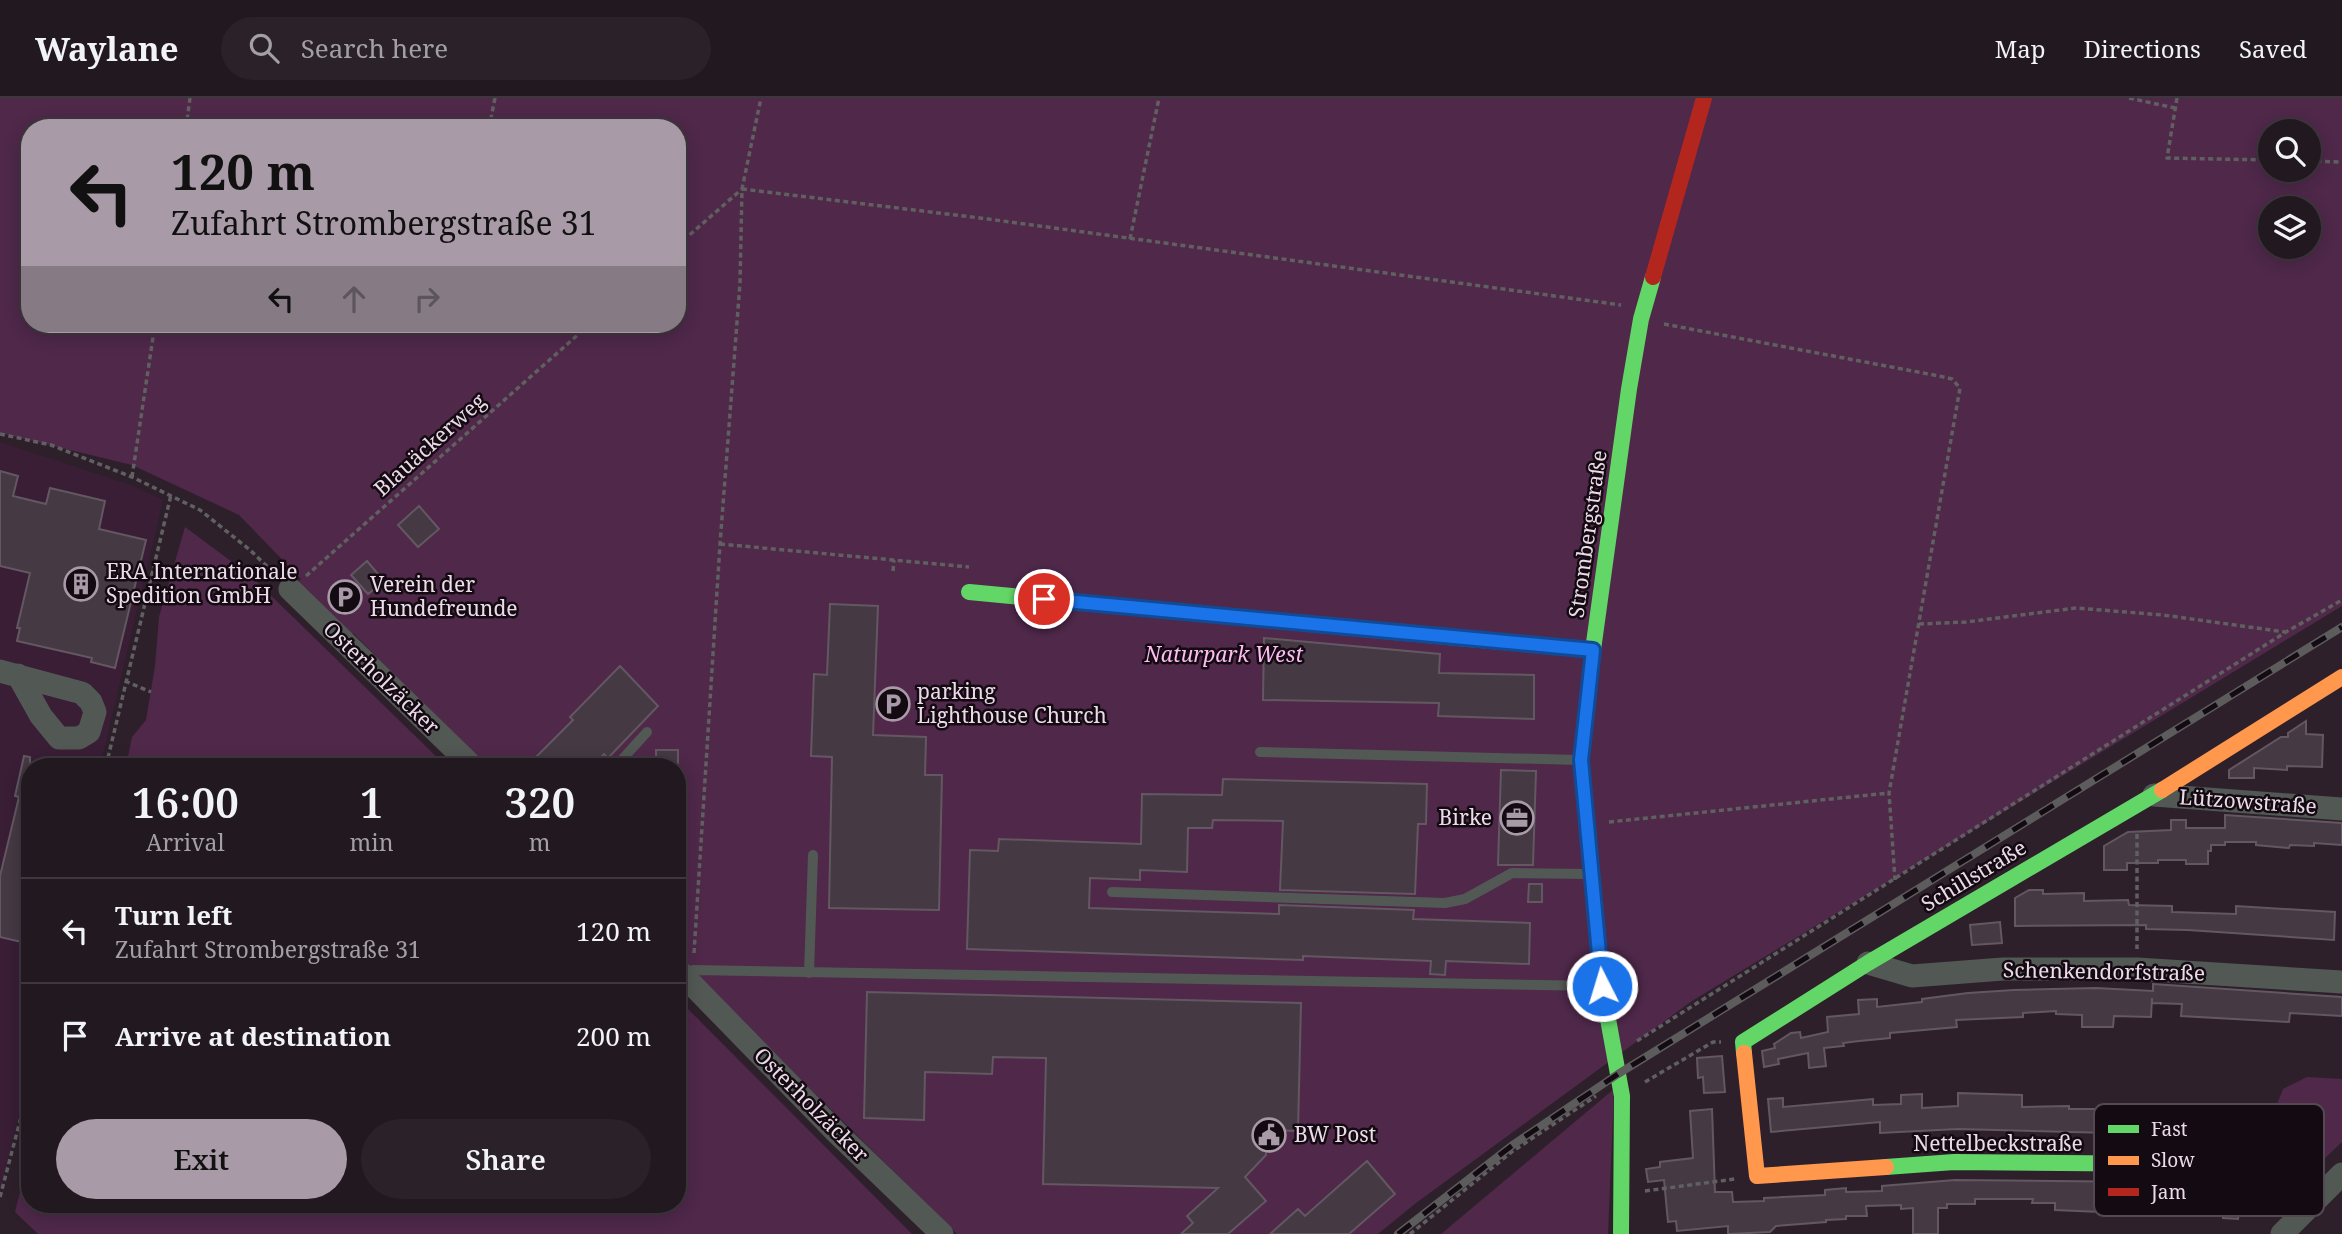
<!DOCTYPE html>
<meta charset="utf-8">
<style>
:root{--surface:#221820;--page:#2a2129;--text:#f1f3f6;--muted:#a2a0a5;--line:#3f373e;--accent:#a89aa6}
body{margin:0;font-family:"Noto Serif",serif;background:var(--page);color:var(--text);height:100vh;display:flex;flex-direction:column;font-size:26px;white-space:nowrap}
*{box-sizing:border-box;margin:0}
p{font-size:23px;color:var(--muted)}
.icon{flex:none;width:38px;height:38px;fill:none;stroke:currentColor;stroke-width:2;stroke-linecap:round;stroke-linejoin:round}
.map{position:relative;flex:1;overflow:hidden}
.sheet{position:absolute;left:21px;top:660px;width:665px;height:455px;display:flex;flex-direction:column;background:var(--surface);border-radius:28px;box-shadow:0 4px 18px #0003,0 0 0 2px var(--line)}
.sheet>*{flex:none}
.banner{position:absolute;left:21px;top:21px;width:665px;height:214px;border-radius:28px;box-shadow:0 4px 18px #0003,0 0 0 2px var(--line);background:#a89aa6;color:#111;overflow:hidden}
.buttons{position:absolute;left:2258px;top:21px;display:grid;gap:14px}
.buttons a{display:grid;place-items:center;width:63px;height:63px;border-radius:50%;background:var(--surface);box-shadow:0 4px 18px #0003,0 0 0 2px var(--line);font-size:35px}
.pin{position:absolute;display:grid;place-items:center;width:60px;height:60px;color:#fff;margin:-30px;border:4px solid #fff;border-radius:50%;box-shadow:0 2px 7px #0007}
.me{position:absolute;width:77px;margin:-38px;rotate:355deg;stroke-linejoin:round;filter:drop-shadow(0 0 5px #0008)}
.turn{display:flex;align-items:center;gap:24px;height:147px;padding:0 35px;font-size:32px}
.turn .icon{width:91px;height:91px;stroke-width:2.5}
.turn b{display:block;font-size:49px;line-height:60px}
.lanes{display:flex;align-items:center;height:66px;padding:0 35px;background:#0003;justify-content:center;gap:35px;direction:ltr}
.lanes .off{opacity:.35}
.eta{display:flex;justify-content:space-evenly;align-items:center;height:119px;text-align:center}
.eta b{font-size:42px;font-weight:600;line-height:49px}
.cta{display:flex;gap:14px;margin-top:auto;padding:14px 35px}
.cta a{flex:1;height:80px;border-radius:42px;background:var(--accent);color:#111;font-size:28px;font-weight:600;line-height:80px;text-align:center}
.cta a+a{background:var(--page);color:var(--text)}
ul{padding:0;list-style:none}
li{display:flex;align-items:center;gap:21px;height:105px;padding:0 35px;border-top:2px solid var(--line)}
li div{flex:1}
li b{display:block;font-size:26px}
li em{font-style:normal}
header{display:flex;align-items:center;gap:42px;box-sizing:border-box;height:98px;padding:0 35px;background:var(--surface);border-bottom:2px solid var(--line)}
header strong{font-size:33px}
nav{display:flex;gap:38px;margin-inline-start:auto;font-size:24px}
.search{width:490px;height:63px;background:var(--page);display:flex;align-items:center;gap:18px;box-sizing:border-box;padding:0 24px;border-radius:38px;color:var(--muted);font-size:26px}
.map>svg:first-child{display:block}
.built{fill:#391e36}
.green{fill:#4f284a;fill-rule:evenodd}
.building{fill:#453943;stroke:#635761;stroke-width:2}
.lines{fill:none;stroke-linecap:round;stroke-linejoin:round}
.path{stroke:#606061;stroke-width:3.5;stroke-dasharray:5 3.5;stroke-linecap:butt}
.lane{stroke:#525854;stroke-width:10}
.street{stroke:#525854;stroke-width:23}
.fast{stroke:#63d668;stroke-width:16}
.slow{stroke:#ff974d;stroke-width:16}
.jam{stroke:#b3261e;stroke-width:16}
.rail-casing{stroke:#5d5c5d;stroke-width:8}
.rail{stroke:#140a12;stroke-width:5;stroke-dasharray:16;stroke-linecap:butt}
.route-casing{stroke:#114b97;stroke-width:18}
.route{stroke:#1a73e8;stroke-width:12}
.labels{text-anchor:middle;stroke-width:5;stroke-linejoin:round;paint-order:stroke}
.street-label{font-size:21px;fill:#ebdbe8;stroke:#140a12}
.poi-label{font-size:21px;fill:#ebdbe8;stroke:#140a12;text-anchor:start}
.park-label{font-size:21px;font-style:italic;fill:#fdbcf3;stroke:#140a12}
.key{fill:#140a12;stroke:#544952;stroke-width:2}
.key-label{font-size:19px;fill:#ebdbe8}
</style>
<header>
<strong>Waylane</strong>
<div class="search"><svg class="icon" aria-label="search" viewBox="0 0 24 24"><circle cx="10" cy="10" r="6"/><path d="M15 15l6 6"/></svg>Search here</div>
<nav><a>Map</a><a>Directions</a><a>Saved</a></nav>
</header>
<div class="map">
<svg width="2342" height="1136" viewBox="0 0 2342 1136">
<rect width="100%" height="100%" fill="#2d202b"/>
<path class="built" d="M0,344L131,387L163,402L100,668H30V969L0,1096Z"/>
<path class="green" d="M0,0H2342V508L1692,903L1416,1105L1378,1136H957L677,860V668H484L353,535L344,543L290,491L301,481L239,417L132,367L0,335ZM30,30H677V226H30ZM2270,33H2308V72H2270ZM2270,110H2308V149H2270Z
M185,429L251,478L446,668H126L132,639L146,622L155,568L159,519Z
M677,900L912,1136H38L15,1114L30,1054V1106H677Z
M2307,979L2342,981V1044L2322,1063L2262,1061L2274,1014L2283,991Z
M1614,991L1608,1136H1441Z"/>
<path class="building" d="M0,373L18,378L13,398L46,406L50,390L105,403L99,431L146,442L115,570L91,564L92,560L17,543L20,530H17L30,475L0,468Z
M419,408L439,431L418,449L398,427Z
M367,463L384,483L368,496L351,477Z
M830,506L878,508L873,637L926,639L925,677H942L939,812L829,810L832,659L811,658L814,576L827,577Z
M1264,540L1440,556L1439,575L1534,577V621L1438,618L1439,605L1263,602Z
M620,568L658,608L608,660L604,656L592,668H527L573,622L570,619Z
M2306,623V636L2323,637L2322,669L2287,668V672L2254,670V680H2229V672L2281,639H2288V635Z
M656,652H678V668H656Z
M24,658L30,659V846L0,839V778L19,699L15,698Z
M1501,672L1536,673L1533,767H1498Z
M1223,681L1427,686L1426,726H1418L1415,796L1280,792L1283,723L1213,722L1212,730H1188L1187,774L1140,772V782L1090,780L1089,810L1279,816V807L1414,812L1413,821L1530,825L1529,866L1446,863L1445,877L1430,876L1431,863L1303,858V862L967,851L970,752L998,753L999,741L1141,746L1142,696L1222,697Z
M2225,717L2342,725V747L2314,745V748L2290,747L2289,750L2256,747V744H2225V747H2211V753H2208V766H2186V762H2158V765H2127V772H2104V748L2128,734L2171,732V722H2186V730H2225Z
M1529,786H1542V804H1528Z
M2029,792H2043V796L2084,795V803L2128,802L2129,807L2172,808V814L2236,816V808L2335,814L2334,842L2188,832L2146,831V827L2015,828V800Z
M2000,824L2002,845L1972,847L1970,827Z
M2153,886L2342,899V918L2290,915L2289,924L2181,918L2182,906L2152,905V900L2151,919L2114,918L2113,929H2082V917L2056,916V913L2023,915V919L1956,922L1957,929L1890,935V940L1859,943L1843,945L1844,948L1824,950L1826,968L1809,970L1808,955L1778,961L1779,966L1764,969L1762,953L1775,950L1774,946L1791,935L1800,934L1801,940L1828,934L1827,919L1859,916L1858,902L1877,901V909L1922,904V901L1968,895L2014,892L2096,890L2153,893Z
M867,894L1301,905L1298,1033L1266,1032V1057L1245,1079L1266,1103L1228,1136H1181L1193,1125L1187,1118L1218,1090L1043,1086L1046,960L993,959L992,976L925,974L924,1022L864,1020Z
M1722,958L1725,994L1704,995L1703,979L1698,980L1697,960Z
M1958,995L2022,997V1009L2069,1008V1011H2100V1014L2229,1017L2230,1012L2261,1013L2260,1033H2255L2254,1050L2228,1048V1040L2189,1039V1037L1958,1031L1880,1035V1024L1771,1034L1768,1001L1783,1000V1009L1873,1001V1007L1901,1006V997L1922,996V1010L1958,1008Z
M1712,1011L1715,1094H1732L1733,1104L1764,1103V1100L1825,1097V1092L1846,1090V1094L1882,1093V1088L1955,1082L2147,1084L2247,1091L2245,1110L2239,1109L2238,1121L2223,1120V1116L2162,1110L2169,1117L2055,1112V1105H2032L2033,1101H1975V1106H1947V1110H1938V1136H1913V1110L1901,1111V1107L1866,1108L1867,1118H1846V1121L1826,1122V1124L1776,1128L1770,1134L1728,1136V1128L1677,1133L1676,1123L1668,1124L1664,1082L1648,1084L1646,1071L1660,1069V1064L1693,1060L1690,1013Z
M1367,1063L1395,1096L1349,1136H1270L1298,1111L1305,1118Z"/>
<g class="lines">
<path class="path" d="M2129,0L2175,10
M2177,0L2167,60L2270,62
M186,30L190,0
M489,30L495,0
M2308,63L2342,64
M742,91L988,121L1621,207
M1130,141L1159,0
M677,148L742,91
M1664,226L1939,278L1952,281L1960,290L1889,695L1895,782
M0,336L51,347L132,379L200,412L250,452L277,478
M132,379L155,226
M720,446L969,469
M893,473L894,462
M306,478L590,226
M1919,526L1966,524L2076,510L2163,517L2285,534
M125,583L151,594
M106,668L171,397
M1609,724L1889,695
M2137,736V851
M694,855L720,446L740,185L742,91L761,0
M1637,943L2286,534L2342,502
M1645,984L1713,944H1721
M1645,1093L1735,1081
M0,1099L30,985
M1410,1136L1513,1053L1596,998"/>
<path class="lane" d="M1260,654L1579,662
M616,668L647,634
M1112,794L1445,805L1465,801L1512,775L1590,776
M677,848L681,875L693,872L1599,888
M809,875L813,757"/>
<path class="street" d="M290,491L472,668
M0,573L82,595L91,604L95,614L89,634L79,640H59L41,618L18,577
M2154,697L2342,711
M1868,865L1912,878L2003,871H2137L2342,884
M677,871L836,1034L942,1136
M2282,1136L2342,1076"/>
<path class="fast" d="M969,494L1470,541
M1744,955L1743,944L1868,865L2162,692
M1886,1069L1954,1064L2176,1066L2268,1075L2296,1088L2316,1102
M1621,1136L1622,998L1602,888L1581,662L1593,552L1629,291L1641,221L1653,179"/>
<path class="slow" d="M1470,541L1593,552
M2162,692L2342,579
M1744,955L1757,1078L1886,1069"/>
<path class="jam" d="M1653,179L1704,0"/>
<defs>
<path id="rail" d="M1398,1136L1514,1046L1618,976L2342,529"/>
</defs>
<use href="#rail" class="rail-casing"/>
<use href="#rail" class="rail"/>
</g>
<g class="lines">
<defs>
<path id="route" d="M1044,501L1593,552L1581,662L1602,888"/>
</defs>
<use href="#route" class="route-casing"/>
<use href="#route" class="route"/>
</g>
<defs>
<symbol id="building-ring" viewBox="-11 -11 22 22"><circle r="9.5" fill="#140a12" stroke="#a89aa6" stroke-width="1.5"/><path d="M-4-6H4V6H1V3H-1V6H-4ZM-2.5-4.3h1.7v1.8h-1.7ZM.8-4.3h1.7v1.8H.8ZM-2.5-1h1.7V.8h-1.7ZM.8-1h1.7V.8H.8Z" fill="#a89aa6"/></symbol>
<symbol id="parking-ring" viewBox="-11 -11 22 22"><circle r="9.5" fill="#140a12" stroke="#a89aa6" stroke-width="1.5"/><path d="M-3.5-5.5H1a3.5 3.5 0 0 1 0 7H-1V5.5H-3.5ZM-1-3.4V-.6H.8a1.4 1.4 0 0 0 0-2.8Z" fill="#a89aa6"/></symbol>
<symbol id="office-ring" viewBox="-11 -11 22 22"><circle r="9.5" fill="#140a12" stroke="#a89aa6" stroke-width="1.5"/><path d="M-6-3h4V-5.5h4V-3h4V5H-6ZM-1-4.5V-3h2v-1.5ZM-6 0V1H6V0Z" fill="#a89aa6"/></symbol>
<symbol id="civic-ring" viewBox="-11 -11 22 22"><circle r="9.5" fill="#140a12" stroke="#a89aa6" stroke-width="1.5"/><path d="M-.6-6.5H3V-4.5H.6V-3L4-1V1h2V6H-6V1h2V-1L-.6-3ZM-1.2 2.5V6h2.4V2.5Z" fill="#a89aa6"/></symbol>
</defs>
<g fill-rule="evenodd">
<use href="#building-ring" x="62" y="467" width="38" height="38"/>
<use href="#parking-ring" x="326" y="480" width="38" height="38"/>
<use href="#parking-ring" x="874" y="587" width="38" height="38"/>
<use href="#office-ring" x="1498" y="701" width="38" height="38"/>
<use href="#civic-ring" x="1250" y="1018" width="38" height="38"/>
</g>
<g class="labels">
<g class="street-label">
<text transform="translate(430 347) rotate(-42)" y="7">Blauäckerweg</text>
<text transform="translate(1588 436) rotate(-82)" y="7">Strombergstraße</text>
<text transform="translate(381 580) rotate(44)" y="7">Osterholzäcker</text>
<text transform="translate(2248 704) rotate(4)" y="7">Lützowstraße</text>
<text transform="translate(1974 778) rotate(-31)" y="7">Schillstraße</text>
<text transform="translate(2104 874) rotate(1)" y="7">Schenkendorfstraße</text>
<text transform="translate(811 1007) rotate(45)" y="7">Osterholzäcker</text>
<text x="1998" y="1053">Nettelbeckstraße</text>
</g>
<g class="poi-label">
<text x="106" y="481">ERA Internationale<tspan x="106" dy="24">Spedition GmbH</tspan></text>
<text x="370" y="494">Verein der<tspan x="370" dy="24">Hundefreunde</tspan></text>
<text x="917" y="601">parking<tspan x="917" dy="24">Lighthouse Church</tspan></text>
<text x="1492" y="727" text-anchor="end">Birke</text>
<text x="1294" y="1044">BW Post</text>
</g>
<g class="park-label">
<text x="1224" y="564">Naturpark West</text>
</g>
</g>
<rect x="2094" y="1006" width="230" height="112" rx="10" class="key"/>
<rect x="2108" y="1027" width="31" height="8" fill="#63d668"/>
<rect x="2108" y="1058" width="31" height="9" fill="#ff974d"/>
<rect x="2108" y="1090" width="31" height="8" fill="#b3261e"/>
<g class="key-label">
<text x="2151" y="1038">Fast</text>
<text x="2151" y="1069">Slow</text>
<text x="2151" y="1101">Jam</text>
</g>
</svg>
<div class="buttons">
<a><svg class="icon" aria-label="search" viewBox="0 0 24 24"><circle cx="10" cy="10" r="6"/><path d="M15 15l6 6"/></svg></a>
<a><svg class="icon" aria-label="layers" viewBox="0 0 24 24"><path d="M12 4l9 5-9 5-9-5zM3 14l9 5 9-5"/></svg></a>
</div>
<div class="pin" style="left:1044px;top:501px;background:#d93025"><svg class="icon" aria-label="arrive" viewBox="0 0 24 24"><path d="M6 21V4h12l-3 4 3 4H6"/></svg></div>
<svg class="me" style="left:1602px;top:888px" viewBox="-20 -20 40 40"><circle r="17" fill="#1a73e8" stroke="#fff" stroke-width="3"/><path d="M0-11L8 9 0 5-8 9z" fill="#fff"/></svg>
<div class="banner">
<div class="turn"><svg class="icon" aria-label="left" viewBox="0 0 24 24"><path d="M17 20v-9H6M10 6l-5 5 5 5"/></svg><div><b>120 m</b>Zufahrt Strombergstraße 31</div></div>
<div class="lanes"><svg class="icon" aria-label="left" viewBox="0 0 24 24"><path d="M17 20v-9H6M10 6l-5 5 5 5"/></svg><svg class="icon off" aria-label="ahead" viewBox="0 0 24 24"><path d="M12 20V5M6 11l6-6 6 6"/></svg><svg class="icon off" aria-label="right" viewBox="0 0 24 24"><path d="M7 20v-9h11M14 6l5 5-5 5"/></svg></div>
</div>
<section class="sheet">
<div class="eta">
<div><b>16:00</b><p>Arrival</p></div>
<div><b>1</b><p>min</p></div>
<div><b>320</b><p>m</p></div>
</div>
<ul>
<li><svg class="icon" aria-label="left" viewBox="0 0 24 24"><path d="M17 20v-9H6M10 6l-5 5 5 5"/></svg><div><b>Turn left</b><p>Zufahrt Strombergstraße 31</p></div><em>120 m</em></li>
<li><svg class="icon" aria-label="arrive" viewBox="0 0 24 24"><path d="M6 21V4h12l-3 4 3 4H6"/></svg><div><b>Arrive at destination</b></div><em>200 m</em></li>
</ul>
<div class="cta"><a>Exit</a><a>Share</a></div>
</section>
</div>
